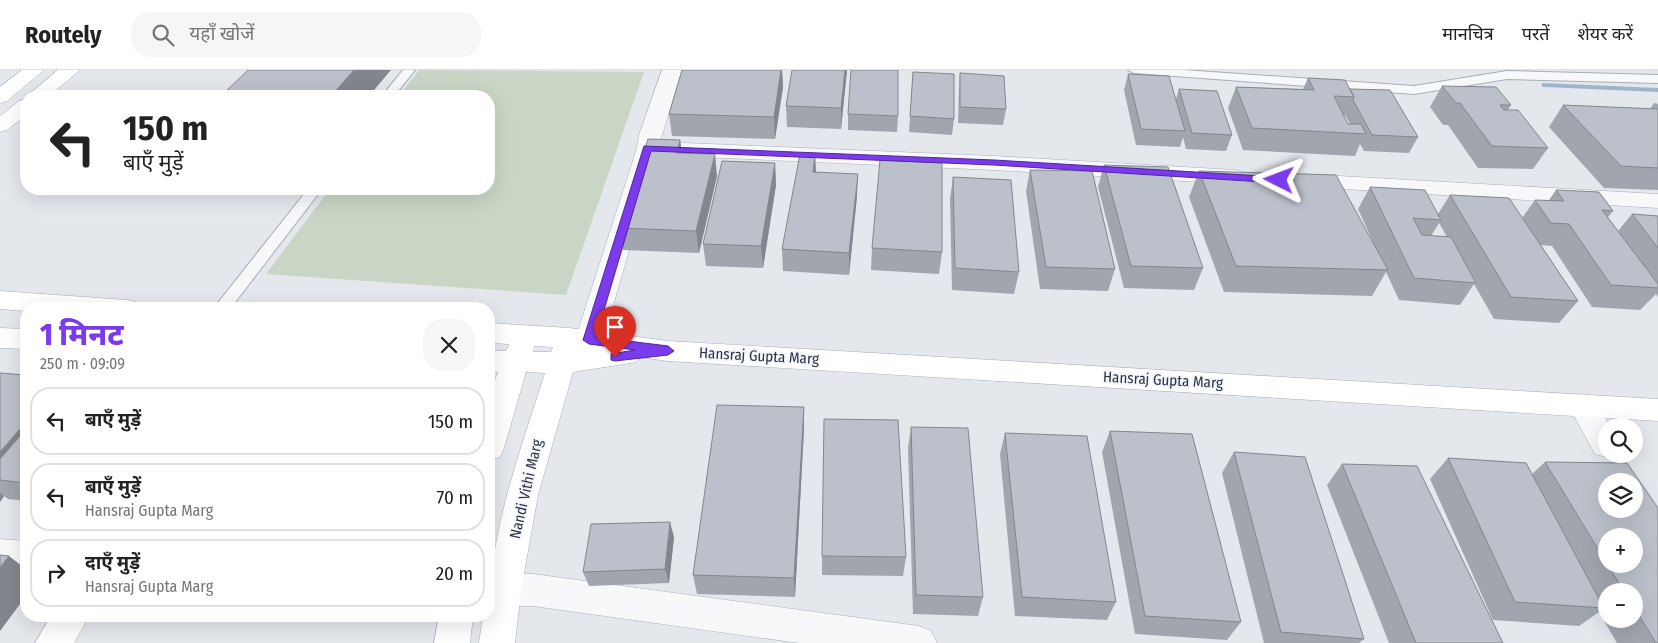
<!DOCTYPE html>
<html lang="hi">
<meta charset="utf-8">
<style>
:root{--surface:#fff;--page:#f6f6f6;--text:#222;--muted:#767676;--line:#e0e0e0;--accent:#7c3aed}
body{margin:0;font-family:"Fira Sans Condensed","Noto Sans Devanagari",sans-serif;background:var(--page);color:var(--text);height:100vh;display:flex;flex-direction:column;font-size:19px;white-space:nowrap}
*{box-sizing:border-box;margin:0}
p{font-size:16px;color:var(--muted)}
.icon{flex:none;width:28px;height:28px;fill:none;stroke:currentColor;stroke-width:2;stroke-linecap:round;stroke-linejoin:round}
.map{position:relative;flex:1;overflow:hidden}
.details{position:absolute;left:20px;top:232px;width:475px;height:320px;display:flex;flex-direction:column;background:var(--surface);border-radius:20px;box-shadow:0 5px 20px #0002}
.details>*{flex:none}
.top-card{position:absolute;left:20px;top:20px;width:475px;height:105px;border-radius:20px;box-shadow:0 5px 20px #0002;background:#fff;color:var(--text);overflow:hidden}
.fabs{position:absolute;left:1598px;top:348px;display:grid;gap:10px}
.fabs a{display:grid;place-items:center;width:45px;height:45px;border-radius:50%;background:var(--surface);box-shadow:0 5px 20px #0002;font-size:25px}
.pin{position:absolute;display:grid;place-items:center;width:42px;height:42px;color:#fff;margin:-51px -21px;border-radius:50% 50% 50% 0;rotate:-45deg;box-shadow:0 0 5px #0007}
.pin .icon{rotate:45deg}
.me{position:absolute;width:55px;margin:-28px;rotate:273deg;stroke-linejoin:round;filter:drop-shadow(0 0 4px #0008)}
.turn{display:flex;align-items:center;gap:18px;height:105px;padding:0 20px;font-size:22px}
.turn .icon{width:65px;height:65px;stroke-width:2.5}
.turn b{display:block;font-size:35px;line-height:42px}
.round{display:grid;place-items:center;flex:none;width:52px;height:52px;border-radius:20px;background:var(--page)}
.summary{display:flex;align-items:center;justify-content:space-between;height:85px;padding:0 20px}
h1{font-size:30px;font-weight:800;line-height:38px;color:var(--accent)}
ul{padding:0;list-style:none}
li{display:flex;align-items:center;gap:15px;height:68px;margin:0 10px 8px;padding:0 10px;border:2px solid var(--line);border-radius:20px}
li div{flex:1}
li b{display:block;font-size:19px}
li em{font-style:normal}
header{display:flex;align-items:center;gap:30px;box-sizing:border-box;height:70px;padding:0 25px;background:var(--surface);border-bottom:1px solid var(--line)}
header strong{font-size:24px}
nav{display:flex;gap:28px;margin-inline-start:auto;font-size:18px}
.search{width:350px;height:45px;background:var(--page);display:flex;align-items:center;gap:12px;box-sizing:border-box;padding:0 18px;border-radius:20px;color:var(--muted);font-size:19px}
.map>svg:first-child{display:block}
.green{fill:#c9d6c5}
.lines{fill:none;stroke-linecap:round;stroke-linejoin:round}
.stream{fill:#9fb4cc;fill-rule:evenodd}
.lane-casing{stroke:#a9aeb7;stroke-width:2}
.street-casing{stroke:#a9aeb7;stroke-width:1}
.secondary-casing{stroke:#a9aeb7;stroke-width:1}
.lane{fill:#f7f8fa;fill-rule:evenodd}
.street{fill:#f7f8fa;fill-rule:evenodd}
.secondary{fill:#fff;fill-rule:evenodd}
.wall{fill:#a1a5ae;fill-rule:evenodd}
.shaded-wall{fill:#83868d}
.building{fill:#bbc0ca;stroke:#83868d;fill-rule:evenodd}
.route{fill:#7c3aed;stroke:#51269a}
.labels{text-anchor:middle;stroke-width:4;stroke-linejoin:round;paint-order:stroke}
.street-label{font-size:15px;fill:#2b3445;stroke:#f4f6f9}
</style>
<header>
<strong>Routely</strong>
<div class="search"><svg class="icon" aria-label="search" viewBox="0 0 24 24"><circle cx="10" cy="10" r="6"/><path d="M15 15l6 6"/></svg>यहाँ खोजें</div>
<nav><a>मानचित्र</a><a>परतें</a><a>शेयर करें</a></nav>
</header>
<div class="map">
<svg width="1658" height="573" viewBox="0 0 1658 573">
<rect width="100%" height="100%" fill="#e4e7ec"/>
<path class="green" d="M419,0L644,2L566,225L266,204L330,119H489V26H399Z"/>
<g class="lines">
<path class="stream" d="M1542,13L1658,18V22L1545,17H1542Z"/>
<defs>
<path id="lane" d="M403,0H415L394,26H382Z
M1128,0H1183L1414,16L1507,1L1658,5V13L1507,9L1414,24L1134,3Z
M308,119H322L230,239H213Z"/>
<path id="street" d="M662,0H682L660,72L994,86L1235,100L1243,102L1246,107L1243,112L1235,114L994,100L657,85L603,270L599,277L589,280L579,277L575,270L637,78L639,65Z
M1303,104L1658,124V138L1295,116L1292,111L1295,106Z
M1582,324L1592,327L1610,356H1606V384H1616L1606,387L1595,384L1568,335L1572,327Z
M0,469L26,471V501L0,499Z
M504,504H533L919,556L931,561L937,573H799L533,536H504L492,531L489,524L492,509Z"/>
<path id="secondary" d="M22,0H44L7,31L0,33V17Z
M58,0H80L49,26H27Z
M26,29V45L7,60L0,62V46L19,31Z
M0,221L127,230L136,232L140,239H26V241L0,239Z
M489,253L569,258L668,271L1658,329V351L668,291L639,287L637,292L573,302L538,425L521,520L515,573H479L483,546H489C489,463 520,382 545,303L526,302L504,378L500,387L489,390V326L498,302L489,301V281H506L509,274L489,273ZM534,276L553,277L551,282H533Z
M0,258L26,259V279L0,278Z
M51,546H89L74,573H35Z
M439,546H473L470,573H434Z"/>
</defs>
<use href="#lane" class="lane-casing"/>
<use href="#street" class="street-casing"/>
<use href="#secondary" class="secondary-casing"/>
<use href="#lane" class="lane"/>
<use href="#street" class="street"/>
<use href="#secondary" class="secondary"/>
</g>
<path class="wall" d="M682,0H782L783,17L775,69L672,66L669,44Z
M792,0H847L841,59L787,57L786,36Z
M913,2L954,49L952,65L909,62Z
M960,3L1006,39L1003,55L958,53L959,19Z
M1128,4L1176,29L1179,19L1232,65L1226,81L1186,79L1183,67L1180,77L1136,75L1124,20Z
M1308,8L1350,19L1418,67L1409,83L1364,81L1360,74L1355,86L1243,80L1228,38L1236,17L1303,19ZM1345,45L1350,54H1348L1344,47Z
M1442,16L1511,35L1508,40L1548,78L1533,99L1478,98L1448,55H1443L1430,37Z
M1654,33L1658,34V120L1604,118L1549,57L1563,35L1650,39Z
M848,44L898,46L897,62L848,60Z
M680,70L682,83L717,106L699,183L623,180L619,158Z
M815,85L816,102L857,126L849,205L783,201L782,179Z
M775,93L776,115L763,198L706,196L703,174Z
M1104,95L1203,198L1194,220L1124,218L1098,117Z
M1030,100L1115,199L1108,221L1040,219L1026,121Z
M1199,101L1373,172L1358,139L1370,117L1438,144L1450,125L1522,148L1535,130H1549L1556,120L1613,141L1608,147L1618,161L1632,144L1658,146V227L1656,224L1640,240L1592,237L1552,176L1541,175L1578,231L1559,253L1494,249L1474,214L1460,235L1399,230L1386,202L1372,226L1224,222L1189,127ZM1439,153L1447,167L1431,166Z
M953,107L1019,202L1014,224L952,220L950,129Z
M872,178L942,182L939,204L871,200Z
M0,303L26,305V431L8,429L4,426L0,432Z
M804,337V358L795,527L697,524L693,505Z
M911,357L983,527L978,546L913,544L908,378Z
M1110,361L1241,552L1227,570L1135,564L1102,382Z
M1005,363L1116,532L1107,550L1015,546L1000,384Z
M1234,382L1364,569L1359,573H1264L1222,403Z
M1448,388L1526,393L1532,404L1545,392L1627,393L1658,438V573H1617L1599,542L1579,556L1493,550L1430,409ZM1606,411H1634V439H1606ZM1606,466H1634V494H1606ZM1606,521H1634V549H1606Z
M1342,394L1503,573H1389L1327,415Z
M674,467L669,513L589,516L583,502Z
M822,486L906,487L903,506L822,505Z"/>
<path class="shaded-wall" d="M354,0H391L369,26H331Z
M781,0H782L783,17L775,69L774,47Z
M845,0H847L841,59V38Z
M680,70L683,92L677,83Z
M715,84L717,106L699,183L696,161Z
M815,85L816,107L813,102Z
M775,93L776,115L763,198L761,176Z
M858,104L857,126L849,205V183Z
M804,337V358L795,527L794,508Z
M26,352V400L0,410V382Z
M0,423L4,426L0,432Z
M670,452L674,467L669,513L665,499Z
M9,486L26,499V526L0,561V497Z"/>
<path class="building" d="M248,0H354L331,26H221Z
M682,0H781L774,47L669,44Z
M792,0H845L841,38L786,36Z
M851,0H898V46L848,44Z
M913,2L954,4V49L910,46Z
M960,3L1004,6L1006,39L960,37Z
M1128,4L1169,6L1185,61L1141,59Z
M1308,8L1345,10L1354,27L1334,26L1348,54H1361L1366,64L1252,58L1236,17L1314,20Z
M1442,16L1496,17L1511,35H1500L1504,40H1518L1548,78L1492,76L1460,33H1456Z
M1179,19L1217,21L1232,65L1192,63Z
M1350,19L1390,20L1418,67L1372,65L1353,30L1354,27Z
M1563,35L1658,39V98L1621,96Z
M648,69L680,70L677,83L715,84L696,161L619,158Z
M800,84L815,85L813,102L858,104L849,183L782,179Z
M880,90L942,93V182L872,178Z
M722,91L775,93L761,176L703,174Z
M1104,95L1168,97L1203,198L1131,196Z
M1030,100L1092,101L1115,199L1046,197Z
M1199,101L1336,105L1388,200L1236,196Z
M953,107L1011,110L1019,202L955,198Z
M1370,117L1425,120L1441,150L1413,148L1422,165L1451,167L1476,213L1414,208Z
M1556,120L1599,122L1613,141L1602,140L1658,214V218L1611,215L1569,154L1551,153L1535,130L1564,131Z
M1450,125L1509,128L1578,231L1511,227Z
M1632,144L1658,146V178Z
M0,303L26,305V352L0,382Z
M717,335L804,337L794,508L693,505Z
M824,349L898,350L906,487L822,486Z
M911,357L968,358L983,527L916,525Z
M26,359V413L0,410V389Z
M1110,361L1192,364L1241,552L1145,546Z
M1005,363L1087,366L1116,532L1022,527Z
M1234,382L1305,387L1364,569L1281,562Z
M1448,388L1526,393L1604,538L1515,532Z
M1545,392L1627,393L1658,438V573H1656L1634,537V521H1624L1607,494H1634V466H1606V492ZM1606,411H1634V439H1606Z
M1342,394L1417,396L1503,573H1416Z
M670,452L665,499L583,502L591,454Z
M0,485L9,486L0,497Z"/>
<path class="route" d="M644,76L994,90L1279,107L1284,110L1279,113L994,95L651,81L596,267L668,276L674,281L668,285L615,291L611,290V284L635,280L589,274L583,270Z"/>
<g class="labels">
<g class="street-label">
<text transform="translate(759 286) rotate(3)" y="5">Hansraj Gupta Marg</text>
<text transform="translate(1163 310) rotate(3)" y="5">Hansraj Gupta Marg</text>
<text transform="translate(526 419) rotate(-77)" y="5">Nandi Vithi Marg</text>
</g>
</g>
</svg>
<div class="fabs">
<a><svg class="icon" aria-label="search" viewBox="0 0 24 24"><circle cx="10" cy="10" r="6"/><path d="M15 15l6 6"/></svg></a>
<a><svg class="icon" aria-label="layers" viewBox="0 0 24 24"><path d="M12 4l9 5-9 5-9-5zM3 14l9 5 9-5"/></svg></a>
<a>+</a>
<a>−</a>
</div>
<div class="pin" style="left:615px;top:287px;background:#d93025"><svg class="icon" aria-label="arrive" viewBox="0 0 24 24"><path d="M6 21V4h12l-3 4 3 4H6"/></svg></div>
<svg class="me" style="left:1279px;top:110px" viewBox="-20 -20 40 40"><path d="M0-17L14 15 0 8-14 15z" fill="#7c3aed" stroke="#fff" stroke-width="4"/></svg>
<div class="top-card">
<div class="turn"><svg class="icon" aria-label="left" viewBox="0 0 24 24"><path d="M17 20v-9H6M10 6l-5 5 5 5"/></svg><div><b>150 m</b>बाएँ मुड़ें</div></div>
</div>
<section class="details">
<div class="summary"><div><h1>1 मिनट</h1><p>250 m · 09:09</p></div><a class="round"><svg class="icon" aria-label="close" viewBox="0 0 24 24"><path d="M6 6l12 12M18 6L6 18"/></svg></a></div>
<ul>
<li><svg class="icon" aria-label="left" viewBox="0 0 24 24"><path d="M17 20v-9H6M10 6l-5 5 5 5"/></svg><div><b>बाएँ मुड़ें</b></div><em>150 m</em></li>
<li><svg class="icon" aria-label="left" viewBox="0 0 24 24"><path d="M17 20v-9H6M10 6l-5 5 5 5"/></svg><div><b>बाएँ मुड़ें</b><p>Hansraj Gupta Marg</p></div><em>70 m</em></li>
<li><svg class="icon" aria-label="right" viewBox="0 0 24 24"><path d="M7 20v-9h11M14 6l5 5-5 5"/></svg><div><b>दाएँ मुड़ें</b><p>Hansraj Gupta Marg</p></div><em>20 m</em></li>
</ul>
</section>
</div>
